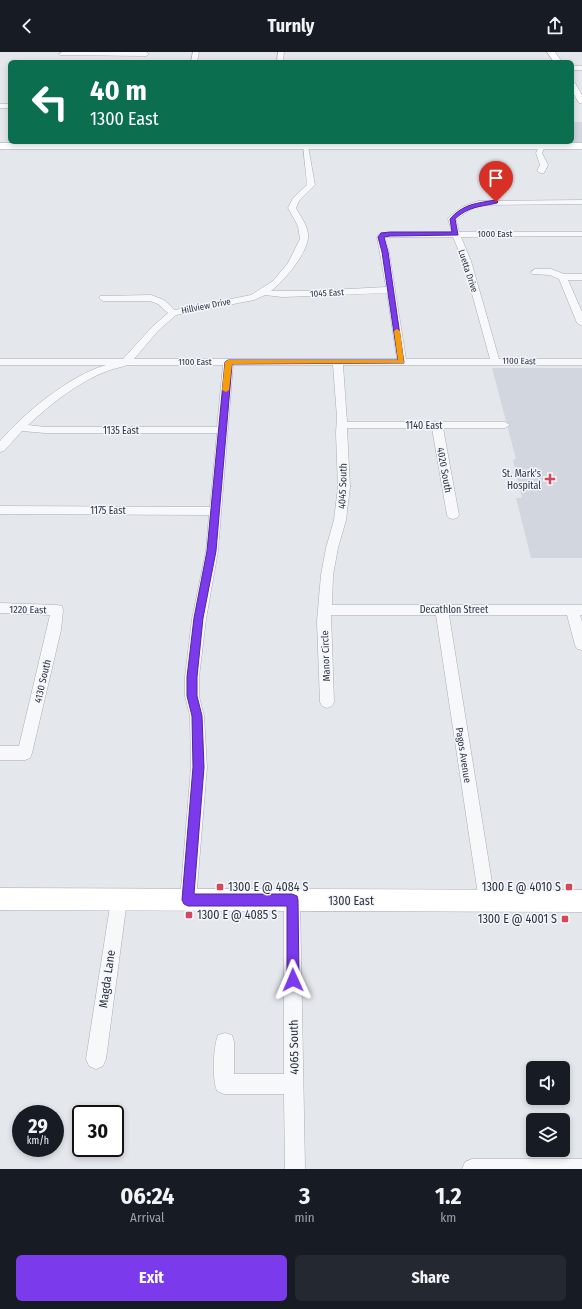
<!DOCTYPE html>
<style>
:root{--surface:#171b24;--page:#242831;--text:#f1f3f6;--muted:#9ea1a6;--accent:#7c3aed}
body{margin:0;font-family:"Fira Sans Condensed",sans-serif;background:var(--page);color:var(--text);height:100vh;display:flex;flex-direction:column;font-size:15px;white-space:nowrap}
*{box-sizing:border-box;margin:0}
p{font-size:13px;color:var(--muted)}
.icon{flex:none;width:22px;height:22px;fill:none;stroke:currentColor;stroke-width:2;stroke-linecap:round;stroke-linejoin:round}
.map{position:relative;height:1117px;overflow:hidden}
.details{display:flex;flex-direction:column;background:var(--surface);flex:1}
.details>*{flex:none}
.top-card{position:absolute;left:8px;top:8px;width:566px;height:84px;border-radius:6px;box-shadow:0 2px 6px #0003;background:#0b6e4f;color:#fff;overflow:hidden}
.buttons{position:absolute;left:526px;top:1009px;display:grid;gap:8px}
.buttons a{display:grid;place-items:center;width:44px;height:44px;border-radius:6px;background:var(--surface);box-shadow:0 2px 6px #0003;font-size:20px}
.speed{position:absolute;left:12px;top:1053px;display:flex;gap:8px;font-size:20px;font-weight:700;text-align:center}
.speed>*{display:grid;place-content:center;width:52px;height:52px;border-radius:50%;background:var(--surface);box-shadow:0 2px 6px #0003;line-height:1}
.speed small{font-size:10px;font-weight:400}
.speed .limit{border:2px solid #111;border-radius:6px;background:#fff;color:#111}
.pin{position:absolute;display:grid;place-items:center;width:34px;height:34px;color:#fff;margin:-41px -17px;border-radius:50% 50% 50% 0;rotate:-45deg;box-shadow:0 0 4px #0007}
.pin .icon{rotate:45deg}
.me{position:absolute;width:44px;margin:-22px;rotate:359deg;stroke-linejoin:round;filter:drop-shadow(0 0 3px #0008)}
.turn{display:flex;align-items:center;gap:14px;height:84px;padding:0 16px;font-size:18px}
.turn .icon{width:52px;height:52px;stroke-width:2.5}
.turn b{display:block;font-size:28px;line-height:34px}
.eta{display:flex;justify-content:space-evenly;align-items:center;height:68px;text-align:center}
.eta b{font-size:24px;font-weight:700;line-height:28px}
.primary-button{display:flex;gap:8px;margin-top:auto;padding:8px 16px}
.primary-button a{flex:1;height:46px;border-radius:6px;background:var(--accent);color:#fff;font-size:16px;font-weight:700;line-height:46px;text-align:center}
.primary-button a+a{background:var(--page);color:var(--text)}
header{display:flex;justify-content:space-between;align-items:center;height:52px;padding:0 16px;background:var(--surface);font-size:18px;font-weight:700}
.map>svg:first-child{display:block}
.built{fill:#d2d6de}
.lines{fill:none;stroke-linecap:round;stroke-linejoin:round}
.minor-casing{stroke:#a9aeb7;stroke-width:1}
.major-casing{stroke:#a3abb8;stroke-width:1}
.minor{fill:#f7f8fa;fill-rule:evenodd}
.major{fill:#fff;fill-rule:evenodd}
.route{fill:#7c3aed;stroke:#51269a}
.slow{fill:#f59e0b}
.poi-dot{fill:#d1495b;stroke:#f4f6f9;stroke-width:1.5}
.labels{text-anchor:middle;stroke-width:3;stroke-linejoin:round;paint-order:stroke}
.far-street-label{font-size:9px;fill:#2b3445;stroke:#f4f6f9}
.street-label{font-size:10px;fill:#2b3445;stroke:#f4f6f9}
.poi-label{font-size:10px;fill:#2b3445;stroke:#f4f6f9;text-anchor:end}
.near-poi-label{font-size:12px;fill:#2b3445;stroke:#f4f6f9;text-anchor:start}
.near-street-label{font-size:12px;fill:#2b3445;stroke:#f4f6f9}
</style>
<header><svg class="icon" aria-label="back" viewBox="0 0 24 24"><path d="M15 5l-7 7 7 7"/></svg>Turnly<svg class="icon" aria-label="share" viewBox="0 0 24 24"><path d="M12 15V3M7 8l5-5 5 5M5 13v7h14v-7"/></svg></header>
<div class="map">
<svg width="582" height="1117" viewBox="0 0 582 1117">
<rect width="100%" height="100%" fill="#e4e7ec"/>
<path class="built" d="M572,70H582V90H572Z
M492,316H582V506H531L516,446H522L513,408L516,407Z"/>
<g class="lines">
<defs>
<path id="minor" d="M62,0H146L149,2L146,4L60,3L59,2Z
M193,0H199L197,10H191Z
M278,0H284L283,10H277Z
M572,14H582V18H572Z
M0,52H10V56H0Z
M542,92L545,94L542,101L548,113L544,121H541L537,119L540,113L536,101L540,93Z
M303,93L308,94L315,133L299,149L296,156C300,164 307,172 308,182C310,199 284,229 271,239H312L386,235L377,185L380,181L452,180L448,167L449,165L462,155L478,149L582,148V152L479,153L468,159L456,168L459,180H582V184L461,185L471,209L499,307H582V313H343L347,370H505L510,373L505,376H443L459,463L457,466L453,467L449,466L447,463L432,376H347L350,435L346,468L338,496L333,523L332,553H582V563H580L582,570V598L577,597L575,593L567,563H449L495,849L493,855L487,857L481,855L479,849L436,563H331L334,650L332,654L327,656L322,654L320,650L317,569L321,523L326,496L334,468L338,435L336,381L337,365L333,313H233L218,499L206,567L199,625V644L204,664L207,715L196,848L194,854L188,856L182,854L180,848L191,715L190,664L185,644V625L192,567L206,499L209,463L0,462V454L210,455L217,381H45L22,379L4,399L0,400V389C24,361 70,323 106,313H0V307H123L152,275L168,261L158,252L150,249H103L99,246L100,244L151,243L164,248L175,258L251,243L273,229L288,211L300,187L298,174L288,156L293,146L307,133ZM385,185H453L463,209L490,307H406L389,200ZM387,241L397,307H134L158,279L176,263L254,248L265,243L282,245L312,244ZM128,313H223L217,375H45L28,373C52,351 79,329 110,318C116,316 122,315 128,313Z
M535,217H551L564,222H582V228H568L582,260V274L577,271L559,227L550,223L532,222L531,220Z
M0,551L57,553L62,554L63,558L61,578L32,701L30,706L25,708H0V694H19L50,563L0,561Z
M119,840L125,842L127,848L106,1007L103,1014L96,1017L89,1014L86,1007L111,848L113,842Z
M292,840L298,842L300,848L305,1117H285L284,1042H224L217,1039C212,1027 213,996 218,983L225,981L232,983L234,990V1022H284V848L286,842Z
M472,1107H582V1117H462L465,1110Z"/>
<path id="major" d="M547,0H555L562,10H554Z
M572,31H575L582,43V51H579L572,39Z
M0,91H582V97H0Z
M0,836L582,838V860L0,858Z"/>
</defs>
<use href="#minor" class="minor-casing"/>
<use href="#major" class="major-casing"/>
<use href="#minor" class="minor"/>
<use href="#major" class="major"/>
</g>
<path class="route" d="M496,148L498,150L497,151C480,155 469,154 455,167L458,183L390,184L384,185L388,200L404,311L232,312L216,499L203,566L197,625V644L202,664L204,715L194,842H292L297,844L298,848L299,928L297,933L293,935L289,933L287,928V854H188L184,852L182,848L193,715L192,664L187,644V625L194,566L207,499L225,310L228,308H398L382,200L378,185L381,181L390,180H452L450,167C463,152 477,151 496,148Z"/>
<path class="slow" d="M397,277L400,279L404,311L232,312L229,338L226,340L222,338L225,310L228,308H398L394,279Z"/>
<g class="poi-dot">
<path d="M548 421h4v4h4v4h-4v4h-4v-4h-4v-4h4z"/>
<rect x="216" y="831" width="8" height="8" rx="2"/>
<rect x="565" y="831" width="8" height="8" rx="2"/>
<rect x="185" y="859" width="8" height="8" rx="2"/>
<rect x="561" y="863" width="8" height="8" rx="2"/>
</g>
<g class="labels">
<g class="far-street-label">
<text x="495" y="185">1000 East</text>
<text transform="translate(468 219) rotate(72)" y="3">Luetta Drive</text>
<text transform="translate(327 241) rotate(-3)" y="3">1045 East</text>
<text transform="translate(206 254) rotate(-11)" y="3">Hillview Drive</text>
<text transform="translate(519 309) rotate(1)" y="3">1100 East</text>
<text x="195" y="313">1100 East</text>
</g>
<g class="street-label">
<text x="424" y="377">1140 East</text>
<text x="121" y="382">1135 East</text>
<text transform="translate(445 418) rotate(80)" y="4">4020 South</text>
<text transform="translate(342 434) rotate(-88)" y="4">4045 South</text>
<text x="108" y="462">1175 East</text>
<text transform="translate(28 557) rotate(1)" y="4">1220 East</text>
<text x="454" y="561">Decathlon Street</text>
<text transform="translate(325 604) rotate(-92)" y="4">Manor Circle</text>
<text transform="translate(42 629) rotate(-77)" y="4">4130 South</text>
<text transform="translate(464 703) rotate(81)" y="4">Pagos Avenue</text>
</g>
<g class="poi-label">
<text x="541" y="425">St. Mark's<tspan x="541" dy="12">Hospital</tspan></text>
</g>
<g class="near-poi-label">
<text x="228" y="839">1300 E @ 4084 S</text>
<text x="561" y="839" text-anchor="end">1300 E @ 4010 S</text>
<text x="197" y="867">1300 E @ 4085 S</text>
<text x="557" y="871" text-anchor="end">1300 E @ 4001 S</text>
</g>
<g class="near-street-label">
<text x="351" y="853">1300 East</text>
<text transform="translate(107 927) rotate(-82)" y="4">Magda Lane</text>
<text transform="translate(294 995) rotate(-91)" y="4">4065 South</text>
</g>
</g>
</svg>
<div class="buttons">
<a><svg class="icon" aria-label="sound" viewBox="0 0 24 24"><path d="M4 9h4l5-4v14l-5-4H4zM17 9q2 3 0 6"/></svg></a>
<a><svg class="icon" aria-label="layers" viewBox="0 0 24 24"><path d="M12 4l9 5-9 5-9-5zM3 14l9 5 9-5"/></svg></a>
</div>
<div class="speed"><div>29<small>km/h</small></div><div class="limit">30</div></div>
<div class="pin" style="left:496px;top:150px;background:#d93025"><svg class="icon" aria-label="arrive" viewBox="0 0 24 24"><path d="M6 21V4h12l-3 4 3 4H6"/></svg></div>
<svg class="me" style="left:293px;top:928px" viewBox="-20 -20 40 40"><path d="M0-17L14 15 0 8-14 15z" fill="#7c3aed" stroke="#fff" stroke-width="4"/></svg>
<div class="top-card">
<div class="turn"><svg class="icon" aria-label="left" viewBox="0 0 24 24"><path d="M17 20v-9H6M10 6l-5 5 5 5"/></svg><div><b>40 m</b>1300 East</div></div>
</div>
</div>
<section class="details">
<div class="eta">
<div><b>06:24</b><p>Arrival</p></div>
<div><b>3</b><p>min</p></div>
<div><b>1.2</b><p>km</p></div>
</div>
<div class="primary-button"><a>Exit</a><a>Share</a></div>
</section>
